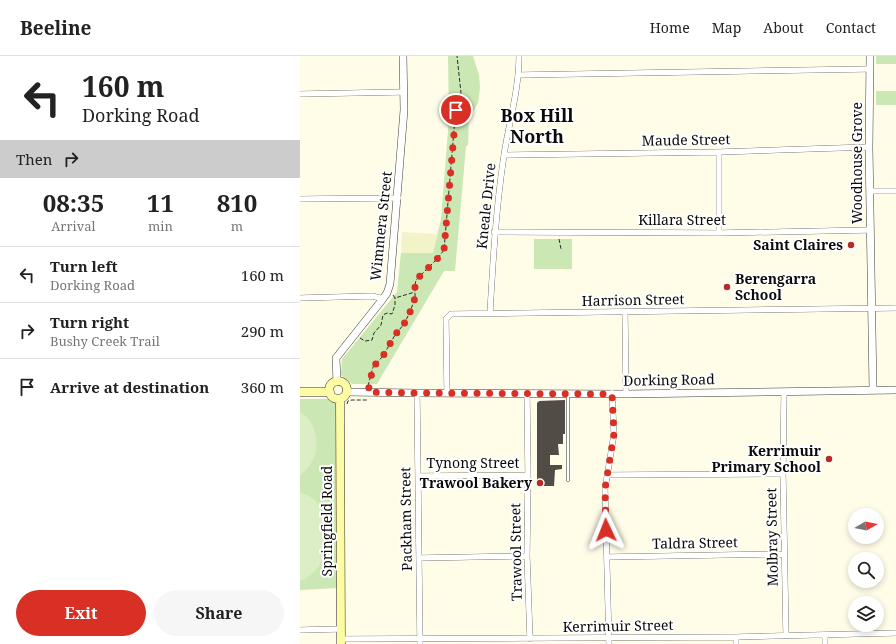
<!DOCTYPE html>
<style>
:root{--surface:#fff;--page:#f6f6f6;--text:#222;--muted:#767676;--line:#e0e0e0;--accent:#d93025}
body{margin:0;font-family:"Noto Serif",serif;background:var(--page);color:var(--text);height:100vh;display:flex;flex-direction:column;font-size:15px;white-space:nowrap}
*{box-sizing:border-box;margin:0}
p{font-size:13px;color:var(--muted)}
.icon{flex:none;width:22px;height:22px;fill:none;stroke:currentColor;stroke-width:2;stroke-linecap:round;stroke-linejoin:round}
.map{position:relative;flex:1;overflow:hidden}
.details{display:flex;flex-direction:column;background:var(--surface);width:300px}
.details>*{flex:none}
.banner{background:#fff;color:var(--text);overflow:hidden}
.needle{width:26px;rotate:81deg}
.buttons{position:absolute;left:548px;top:452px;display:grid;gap:8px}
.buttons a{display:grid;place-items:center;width:36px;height:36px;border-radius:50%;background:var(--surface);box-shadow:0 2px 6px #0003;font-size:20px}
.pin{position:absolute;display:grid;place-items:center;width:34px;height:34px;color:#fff;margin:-17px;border:2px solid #fff;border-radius:50%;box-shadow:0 1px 4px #0007}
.me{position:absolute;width:44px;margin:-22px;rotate:358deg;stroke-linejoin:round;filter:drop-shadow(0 0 3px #0008)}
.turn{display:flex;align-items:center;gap:14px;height:84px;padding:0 16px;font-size:18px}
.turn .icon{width:52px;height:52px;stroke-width:2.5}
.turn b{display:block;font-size:28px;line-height:34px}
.then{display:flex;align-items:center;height:38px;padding:0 16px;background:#0003;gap:8px;font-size:15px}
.eta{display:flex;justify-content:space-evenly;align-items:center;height:68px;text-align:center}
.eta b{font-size:24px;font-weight:700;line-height:28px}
.cta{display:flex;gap:8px;margin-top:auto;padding:8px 16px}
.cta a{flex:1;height:46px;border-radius:24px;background:var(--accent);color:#fff;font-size:16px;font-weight:700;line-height:46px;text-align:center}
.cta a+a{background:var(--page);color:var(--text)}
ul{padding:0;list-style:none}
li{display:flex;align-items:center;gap:12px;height:56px;padding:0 16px;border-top:1px solid var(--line)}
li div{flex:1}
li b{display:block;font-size:15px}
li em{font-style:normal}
header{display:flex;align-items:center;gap:24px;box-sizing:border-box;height:56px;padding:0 20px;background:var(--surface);border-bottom:1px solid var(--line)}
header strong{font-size:19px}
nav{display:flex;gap:22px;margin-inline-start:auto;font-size:14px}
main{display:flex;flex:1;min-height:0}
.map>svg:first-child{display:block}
.farmland{fill:#f3f3ca}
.green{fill:#cae7b4}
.pitch{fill:#dceec5}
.building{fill:#524c47}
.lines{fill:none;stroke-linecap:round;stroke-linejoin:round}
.service-casing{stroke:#3d3d3d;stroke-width:3.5}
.minor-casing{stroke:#3d3d3d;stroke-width:6}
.tertiary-casing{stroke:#3d3d3d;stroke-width:8}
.secondary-casing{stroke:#2c2c2c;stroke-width:9}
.path{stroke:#2c2c2c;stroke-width:1;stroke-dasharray:4 2;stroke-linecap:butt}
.service{stroke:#fff;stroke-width:2.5}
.minor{stroke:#fff;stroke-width:5.5}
.tertiary{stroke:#fff;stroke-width:7}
.secondary{stroke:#fdfba4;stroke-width:8}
.route{stroke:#d93025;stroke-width:7;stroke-dasharray:0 12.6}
.poi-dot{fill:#b62c27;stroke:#fff;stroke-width:1.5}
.labels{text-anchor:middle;stroke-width:4;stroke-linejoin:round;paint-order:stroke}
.street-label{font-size:14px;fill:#0a0a0a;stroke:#fff}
.poi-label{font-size:14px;font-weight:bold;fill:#0a0a0a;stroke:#fff;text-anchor:end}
.district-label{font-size:18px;font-weight:bold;fill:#0a0a0a;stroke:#fff}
</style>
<header>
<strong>Beeline</strong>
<nav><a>Home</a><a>Map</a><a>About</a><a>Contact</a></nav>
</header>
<main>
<section class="details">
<div class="banner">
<div class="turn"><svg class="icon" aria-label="left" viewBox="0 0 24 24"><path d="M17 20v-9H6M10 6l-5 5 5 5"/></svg><div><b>160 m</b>Dorking Road</div></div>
<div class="then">Then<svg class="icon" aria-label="right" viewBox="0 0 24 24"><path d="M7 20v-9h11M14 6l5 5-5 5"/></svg></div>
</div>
<div class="eta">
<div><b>08:35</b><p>Arrival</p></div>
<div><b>11</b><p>min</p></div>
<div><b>810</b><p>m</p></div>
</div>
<ul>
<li><svg class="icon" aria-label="left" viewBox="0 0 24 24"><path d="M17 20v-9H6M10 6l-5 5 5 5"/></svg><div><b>Turn left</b><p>Dorking Road</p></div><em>160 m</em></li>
<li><svg class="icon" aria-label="right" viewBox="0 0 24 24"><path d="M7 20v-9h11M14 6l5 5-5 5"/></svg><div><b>Turn right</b><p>Bushy Creek Trail</p></div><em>290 m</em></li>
<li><svg class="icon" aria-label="arrive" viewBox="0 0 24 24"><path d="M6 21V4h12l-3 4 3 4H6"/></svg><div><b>Arrive at destination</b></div><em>360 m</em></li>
</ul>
<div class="cta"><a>Exit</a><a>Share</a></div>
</section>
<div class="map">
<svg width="596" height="588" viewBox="0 0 596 588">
<rect width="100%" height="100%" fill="#fffce8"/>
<path class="farmland" d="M102,176L137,178L133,197H101Z"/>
<path class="green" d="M148,0H173L179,19L180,32L178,47L169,62L168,89L166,90L155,215H144L77,328H52L41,319L42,303L97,236L101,197H133L141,163L149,62Z
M576,0H596V8H576Z
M576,35H596V49H576Z
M234,183H272V213H234Z
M0,343H36L37,532L0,534Z"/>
<path class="pitch" d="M0,357C15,362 19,386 15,399C12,408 7,413 0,420Z
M0,437C7,438 14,442 18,448C26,460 27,498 19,510C14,517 8,522 0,525Z"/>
<path class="building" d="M265,344V378H263V388H258L259,399H250V409H262V413L255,414L254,430H237V347L239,345Z"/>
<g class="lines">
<defs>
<path id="service" d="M268,338V424"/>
<path id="minor" d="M219,19L569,13
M0,38L104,36
M419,96V177
M204,99L419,96L569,91
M570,135H596
M0,143L98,142
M194,176L419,177L570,174
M0,242L72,240L80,242L82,244
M325,256L326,338
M190,257C193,204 196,152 204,99C209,66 219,34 219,0
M484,336L483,418L486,579
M117,337L120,588
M147,337L146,263L151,258L596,252
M227,337L228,419L227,500L230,583
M308,419L483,418
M118,420L228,419
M307,501L484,498
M119,502L227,500
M0,574L40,573
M525,579V588
M436,581V588
M41,583L436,581L596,577
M309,588L305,433L314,378L312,337"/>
<path id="tertiary" d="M570,0L569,91L573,334
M37,326L36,302L82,244L87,237L90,228L104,54L103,0
M47,336L117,337L326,338L596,334"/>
<path id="secondary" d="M29 334a9 9 0 1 1 18 0a9 9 0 1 1-18 0Z
M0,336H30
M40,343L41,588"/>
</defs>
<use href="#service" class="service-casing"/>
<use href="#minor" class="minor-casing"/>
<use href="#tertiary" class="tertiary-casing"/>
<use href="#secondary" class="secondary-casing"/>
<path class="path" d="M259,183L261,193
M93,239L95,242L115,236
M60,282L65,285L72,284L74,277L81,269L83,259L87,257L92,258L95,249V242
M68,330L73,311L83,300L95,279L104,268L110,256L115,242V229L116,224L137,203L144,194L155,62L157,46L161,37L157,0
M47,348L48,345L52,344H67"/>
<use href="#service" class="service"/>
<use href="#minor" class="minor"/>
<use href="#tertiary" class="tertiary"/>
<use href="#secondary" class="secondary"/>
</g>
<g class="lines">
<path class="route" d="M156,54L144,194L137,203L116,224L115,229V242L110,256L104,268L95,279L83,300L73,311L68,336L117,337L312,338L314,378L305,433L306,474"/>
</g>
<g class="poi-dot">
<circle cx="551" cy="189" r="4"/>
<circle cx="427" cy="231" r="4"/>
<circle cx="529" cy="403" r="4"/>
<circle cx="240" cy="427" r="4"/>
</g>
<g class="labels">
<g class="street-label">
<text transform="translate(386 84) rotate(-1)" y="5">Maude Street</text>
<text transform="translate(557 107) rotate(-90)" y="5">Woodhouse Grove</text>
<text transform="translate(186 150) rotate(-84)" y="5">Kneale Drive</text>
<text x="382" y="169">Killara Street</text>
<text transform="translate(81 170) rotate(-84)" y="5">Wimmera Street</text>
<text transform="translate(333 244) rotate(-1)" y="5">Harrison Street</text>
<text transform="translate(369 324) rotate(-1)" y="5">Dorking Road</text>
<text x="173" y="412">Tynong Street</text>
<text transform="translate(106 463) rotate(-91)" y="5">Packham Street</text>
<text transform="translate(27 465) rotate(-90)" y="5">Springfield Road</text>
<text transform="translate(472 481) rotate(-91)" y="5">Molbray Street</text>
<text transform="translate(395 487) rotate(-1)" y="5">Taldra Street</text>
<text transform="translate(216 496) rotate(-91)" y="5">Trawool Street</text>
<text transform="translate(318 570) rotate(-1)" y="5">Kerrimuir Street</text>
</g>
<g class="poi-label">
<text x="543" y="194">Saint Claires</text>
<text x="435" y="228" text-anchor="start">Berengarra<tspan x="435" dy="16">School</tspan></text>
<text x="521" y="400">Kerrimuir<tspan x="521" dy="16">Primary School</tspan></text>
<text x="232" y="432">Trawool Bakery</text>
</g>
<g class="district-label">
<text x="237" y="66">Box Hill<tspan x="237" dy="21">North</tspan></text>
</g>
</g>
</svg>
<div class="buttons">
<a><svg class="needle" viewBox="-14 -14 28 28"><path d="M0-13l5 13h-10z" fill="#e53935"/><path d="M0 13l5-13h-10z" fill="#767676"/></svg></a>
<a><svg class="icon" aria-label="search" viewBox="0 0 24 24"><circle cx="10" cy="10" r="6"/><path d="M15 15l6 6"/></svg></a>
<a><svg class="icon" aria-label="layers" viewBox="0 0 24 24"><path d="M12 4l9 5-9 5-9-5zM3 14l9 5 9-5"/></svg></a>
</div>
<div class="pin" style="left:156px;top:54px;background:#d93025"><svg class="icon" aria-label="arrive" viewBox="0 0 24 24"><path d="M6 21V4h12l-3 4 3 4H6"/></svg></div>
<svg class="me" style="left:306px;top:474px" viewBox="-20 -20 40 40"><path d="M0-17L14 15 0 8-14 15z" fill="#d93025" stroke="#fff" stroke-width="4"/></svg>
</div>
</main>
